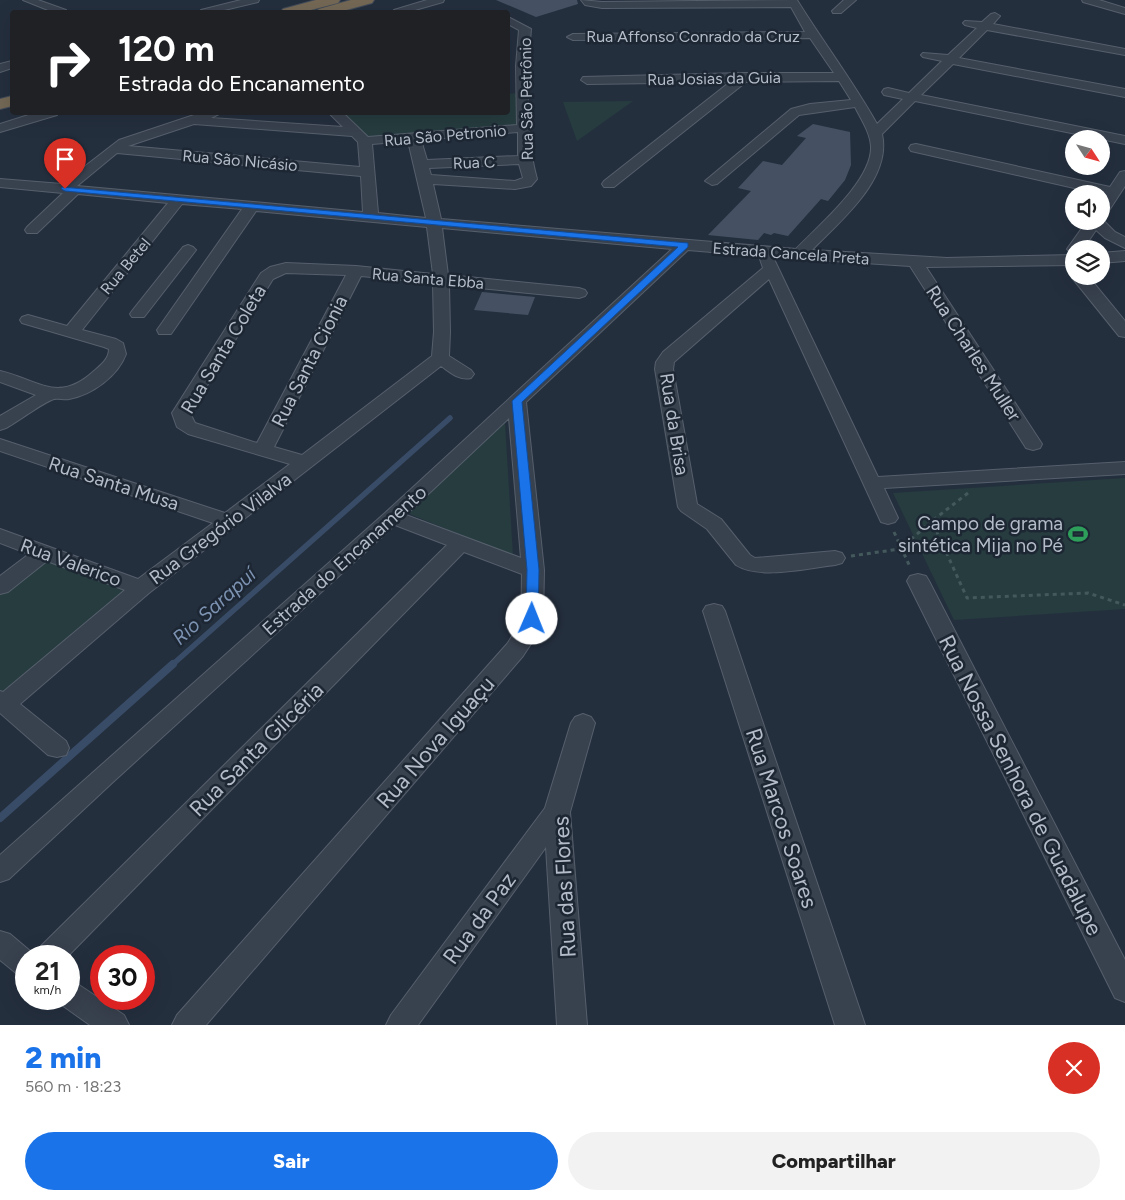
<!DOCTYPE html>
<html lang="pt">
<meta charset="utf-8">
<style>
:root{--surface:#fff;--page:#f2f2f2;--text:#222;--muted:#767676;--accent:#1a73e8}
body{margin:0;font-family:Figtree,sans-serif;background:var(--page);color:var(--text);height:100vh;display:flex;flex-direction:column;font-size:19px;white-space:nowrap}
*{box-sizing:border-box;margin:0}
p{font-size:16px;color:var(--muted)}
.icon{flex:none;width:28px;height:28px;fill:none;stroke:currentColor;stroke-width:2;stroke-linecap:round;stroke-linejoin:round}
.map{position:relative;height:1025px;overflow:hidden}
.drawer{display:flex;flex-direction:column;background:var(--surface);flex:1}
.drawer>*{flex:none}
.hud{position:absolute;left:10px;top:10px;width:500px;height:105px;border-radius:5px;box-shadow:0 5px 20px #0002;background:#202124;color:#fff;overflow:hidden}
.needle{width:32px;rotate:126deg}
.tools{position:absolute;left:1065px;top:130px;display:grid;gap:10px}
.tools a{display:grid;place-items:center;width:45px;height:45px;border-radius:50%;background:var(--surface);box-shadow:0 5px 20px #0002;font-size:25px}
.speed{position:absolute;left:15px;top:945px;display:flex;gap:10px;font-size:25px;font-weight:700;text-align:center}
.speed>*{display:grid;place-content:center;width:65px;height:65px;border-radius:50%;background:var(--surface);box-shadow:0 5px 20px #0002;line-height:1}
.speed small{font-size:12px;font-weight:400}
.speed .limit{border:8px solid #d22;background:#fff;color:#111}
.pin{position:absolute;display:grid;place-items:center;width:42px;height:42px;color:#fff;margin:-51px -21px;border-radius:50% 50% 50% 0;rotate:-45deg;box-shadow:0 0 5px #0007}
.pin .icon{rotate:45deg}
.me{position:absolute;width:55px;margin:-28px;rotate:1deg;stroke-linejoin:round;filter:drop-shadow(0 0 4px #0008)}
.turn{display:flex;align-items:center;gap:18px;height:105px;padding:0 25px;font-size:22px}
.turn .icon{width:65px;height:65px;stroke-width:2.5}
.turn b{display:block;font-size:35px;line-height:42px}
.round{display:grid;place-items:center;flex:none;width:52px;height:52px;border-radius:26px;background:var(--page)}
.head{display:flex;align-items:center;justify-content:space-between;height:85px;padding:0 25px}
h1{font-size:30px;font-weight:800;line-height:38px;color:var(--accent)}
.primary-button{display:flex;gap:10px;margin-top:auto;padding:10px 25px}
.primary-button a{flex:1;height:58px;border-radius:30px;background:var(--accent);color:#fff;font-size:20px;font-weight:800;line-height:58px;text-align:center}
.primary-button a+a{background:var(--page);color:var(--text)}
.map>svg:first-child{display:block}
.green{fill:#263c3f}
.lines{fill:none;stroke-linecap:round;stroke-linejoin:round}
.stream-far1{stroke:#394c67;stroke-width:5.5}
.stream{stroke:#394c67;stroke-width:8}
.building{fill:#455162}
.minor-casing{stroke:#565f6c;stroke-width:2}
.highway-casing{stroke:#434c59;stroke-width:2}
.path{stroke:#44595c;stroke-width:3;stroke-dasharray:4 4;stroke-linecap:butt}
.minor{fill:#38414e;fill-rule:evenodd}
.highway{fill:#746855;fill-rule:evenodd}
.route{fill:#1a73e8;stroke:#114b97}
.labels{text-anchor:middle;stroke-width:5;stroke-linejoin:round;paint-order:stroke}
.far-street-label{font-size:16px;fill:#b4bcc9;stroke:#1d2633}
.street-label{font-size:19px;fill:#b4bcc9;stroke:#1d2633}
.poi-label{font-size:19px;fill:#b4bcc9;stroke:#1d2633;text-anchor:end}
.water-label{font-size:20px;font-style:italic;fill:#7c92b1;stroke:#1d2633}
.near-street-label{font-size:22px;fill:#b4bcc9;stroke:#1d2633}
</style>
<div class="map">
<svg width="1125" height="1025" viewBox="0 0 1125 1025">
<rect width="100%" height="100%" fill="#242f3e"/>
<path class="green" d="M517,93L522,127L370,139L342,113L508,112V94Z
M633,101L577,141L563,102Z
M505,423L513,556L402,511Z
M1125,478V609L954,620L893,493Z
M45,552L141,588L0,700V587Z"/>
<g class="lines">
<path class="stream-far1" d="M172,665L450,418"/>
<path class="stream" d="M0,818L173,664"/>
</g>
<path class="building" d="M496,0H577L578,4L536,17Z
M813,124L850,132L851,165L845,180L828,201L821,199L788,236L774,233L771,235L764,233L758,240L708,235L751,191L738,188L763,161L782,165L806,138L797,136Z
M482,292L535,297L528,315L474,310Z"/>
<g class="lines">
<defs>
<path id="minor" d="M23,0H38L66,10L67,12H53Z
M241,0H259L258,2L216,12H200L201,10Z
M427,0H444L443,2L408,12H393L394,10Z
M581,0L602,2L797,0C823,42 853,81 877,124L903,99L884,95L882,92L884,89L888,88L909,93L942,61L923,57L921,55L923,53L948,55L977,28L965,25L963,23L965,21L982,22L991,14L995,13L1000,16L993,24L1125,49V55L987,30L959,58L1125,89V97L953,64L921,95L1125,136V144L915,101L882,134C892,179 841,220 812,250L947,258L1074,255V265L926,267L1042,444L1040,448L1033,450L1026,448L910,266L773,257L878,477L1125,462V474L884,488L898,518L895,522L888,524L881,522L769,279L674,362L673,369L697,504L721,519L750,555L755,558L835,551L842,553L845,558L842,563L835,565C807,568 760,580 736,565L707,529L681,511L678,507L655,369L656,362L663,352L763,268L759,256L688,250L526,402L544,570L543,619L538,633L523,656L206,1025H172L177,1015L507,644C525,619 521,603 522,574L464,552L68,956H26V976L16,973L0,960V931L10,934L36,956L40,947L447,545L395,525L113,782L9,879L0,882V855L385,513L672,249L442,228L448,275L579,288L585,290L587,293L585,296L579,298L449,285L450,332L449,356L471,370L474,374L471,378C459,381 450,372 441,366L149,593L20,704L66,741L69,748L66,755L57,757L48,755L0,713V691L3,692L125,590L47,561L8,592L0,594V576L29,554L0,543V529L138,579L213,523L0,451V439L225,513L290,464L188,434L177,427L172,413L261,273L270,267L286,263L356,266L433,274L427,227L256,211L171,334H159L157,330L242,209L182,204L82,330L116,339L123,343L126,354C118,376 92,395 69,399C65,400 58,398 54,399C42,403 19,421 6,428L0,430V416L36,395L0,382V371C39,380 58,404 94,371C101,365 109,359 109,349L104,347L22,323L20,320L22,317L28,315L67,326L168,203L78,194L37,233H27L25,230L27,227L63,193L0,187V179L62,184L119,140L203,112H223L211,118L343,127L328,112H342L368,137L517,125L516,66L519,30L508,24V18H510L531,29C527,73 525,136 537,179L531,186L515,189L433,184L441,219L796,249C818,226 873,180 871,146C870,132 861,119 855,107L799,115L717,184L712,185L705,181L791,109L810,104L851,100L839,81L746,82L614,187H604L602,184L604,181L730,82L587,84L581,80L583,77L744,73H834L810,38L573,40L567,37L573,34L805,32L791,7L602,8L585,5ZM194,124L352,136L358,142L360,167L128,146ZM518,132V156L427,160L421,140ZM408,141L426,218L378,213L372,144ZM117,153L361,176L363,212L77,186ZM519,164L523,178L515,181L431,175L429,168ZM286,273L346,275L257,443L195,423L190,413L273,279ZM361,276L433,283L434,332L432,356L302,455L274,447ZM509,418L521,558L406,515Z
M844,0H856L841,13H833L832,11Z
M1082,0H1099L1125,8V14L1083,2Z
M12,61V68L0,72V64Z
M38,112H59L57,115L0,132V124Z
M916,144L1110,187L1120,172L1125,171V186L1106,215L1101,216V201L1105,195L911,151L909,148L911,145Z
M1101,218L1115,232L1125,237V248L1105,238L1096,230L1083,249H1074V253L1070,252L1067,249L1087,221H1101Z
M188,245L193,247L196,250L144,317H132L130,314L132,311L183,247Z
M1125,251V261L1101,263V253Z
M1074,273V276H1088L1125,321V337L1119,336L1073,279L1071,276Z
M918,574L926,576L929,581L1125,960V1002L1115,998L907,581L910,576Z
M714,604L722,606L725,611L865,1025H835L703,611L706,606Z
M583,714L591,717L595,723L570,812L587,1025H557L546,847L418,1025H386L391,1015L545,808L571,723L575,717Z
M69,981L79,985L124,1015L129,1025H90L59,1003L57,999H69Z"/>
<path id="highway" d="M316,0H340L338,3L303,12H281L283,9Z
M351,0H374L372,3L339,12H317L319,9Z
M12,96V106L0,109V99Z"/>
</defs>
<use href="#minor" class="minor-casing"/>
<use href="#highway" class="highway-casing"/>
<path class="path" d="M968,493L932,521L967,598L1088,593L1125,605
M894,532L910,567
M851,556L900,549L932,521"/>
<use href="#minor" class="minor"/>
<use href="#highway" class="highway"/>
</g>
<path class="route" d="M62,187L688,243V247L522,402L539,570L538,619L536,622H527L526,619L527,570L512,401L678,247L65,191L61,189Z"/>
<defs>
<symbol id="stadium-bare" viewBox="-9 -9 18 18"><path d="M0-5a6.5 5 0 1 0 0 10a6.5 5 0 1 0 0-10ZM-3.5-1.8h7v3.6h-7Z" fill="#2e9e5b" stroke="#1d2633" stroke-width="2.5" paint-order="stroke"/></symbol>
</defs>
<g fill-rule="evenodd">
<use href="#stadium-bare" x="1064" y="520" width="28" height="28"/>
</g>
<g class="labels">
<g class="far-street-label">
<text x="693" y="42">Rua Affonso Conrado da Cruz</text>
<text transform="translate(714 78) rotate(-1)" y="6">Rua Josias da Guia</text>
<text transform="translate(526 99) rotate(-91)" y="6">Rua São Petrônio</text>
<text transform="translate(445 135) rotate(-5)" y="6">Rua São Petronio</text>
<text transform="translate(240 160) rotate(5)" y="6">Rua São Nicásio</text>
<text transform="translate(474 162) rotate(-2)" y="6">Rua C</text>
<text transform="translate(791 253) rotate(4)" y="6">Estrada Cancela Preta</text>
<text transform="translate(125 266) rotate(-50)" y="6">Rua Betel</text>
<text transform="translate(428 278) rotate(5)" y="6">Rua Santa Ebba</text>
</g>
<g class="street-label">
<text transform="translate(223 349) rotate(-59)" y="7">Rua Santa Coleta</text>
<text transform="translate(974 353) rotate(57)" y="7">Rua Charles Muller</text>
<text transform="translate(309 361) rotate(-63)" y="7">Rua Santa Cionia</text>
<text transform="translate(675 424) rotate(81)" y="7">Rua da Brisa</text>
<text transform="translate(114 483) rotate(18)" y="7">Rua Santa Musa</text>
<text transform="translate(220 528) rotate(-37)" y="7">Rua Gregório Vilalva</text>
<text transform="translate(344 560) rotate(-42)" y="7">Estrada do Encanamento</text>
<text transform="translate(71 562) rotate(20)" y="7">Rua Valerico</text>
</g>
<g class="poi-label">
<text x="1063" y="530">Campo de grama<tspan x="1063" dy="22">sintética Mija no Pé</tspan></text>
</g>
<g class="water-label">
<text transform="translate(214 606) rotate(-42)" y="7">Rio Sarapuí</text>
</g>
<g class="near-street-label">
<text transform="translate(435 742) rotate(-49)" y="8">Rua Nova Iguaçu</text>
<text transform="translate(256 749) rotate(-45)" y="8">Rua Santa Glicéria</text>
<text transform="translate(1021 785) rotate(63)" y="8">Rua Nossa Senhora de Guadalupe</text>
<text transform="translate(782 818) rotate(72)" y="8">Rua Marcos Soares</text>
<text transform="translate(564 887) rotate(-93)" y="8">Rua das Flores</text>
<text transform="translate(479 918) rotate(-54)" y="8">Rua da Paz</text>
</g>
</g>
</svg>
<div class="tools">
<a><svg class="needle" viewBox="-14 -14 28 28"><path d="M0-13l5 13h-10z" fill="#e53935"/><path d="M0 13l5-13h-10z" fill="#767676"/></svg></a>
<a><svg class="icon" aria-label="sound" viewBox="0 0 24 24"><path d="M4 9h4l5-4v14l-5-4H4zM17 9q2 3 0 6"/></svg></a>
<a><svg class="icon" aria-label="layers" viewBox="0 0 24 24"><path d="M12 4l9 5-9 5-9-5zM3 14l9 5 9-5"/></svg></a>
</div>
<div class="speed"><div>21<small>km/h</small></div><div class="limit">30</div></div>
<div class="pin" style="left:65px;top:189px;background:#d93025"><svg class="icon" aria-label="arrive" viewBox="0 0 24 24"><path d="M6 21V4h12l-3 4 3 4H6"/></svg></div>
<svg class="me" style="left:532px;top:619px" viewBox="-20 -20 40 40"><circle r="19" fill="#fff"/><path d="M0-13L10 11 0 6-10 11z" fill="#1a73e8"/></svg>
<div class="hud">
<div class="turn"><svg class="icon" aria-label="right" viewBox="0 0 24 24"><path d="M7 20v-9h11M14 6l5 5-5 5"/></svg><div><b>120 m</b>Estrada do Encanamento</div></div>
</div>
</div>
<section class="drawer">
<div class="head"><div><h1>2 min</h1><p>560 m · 18:23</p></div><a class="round" style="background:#d93025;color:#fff"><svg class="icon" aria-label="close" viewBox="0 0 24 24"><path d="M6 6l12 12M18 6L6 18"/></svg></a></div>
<div class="primary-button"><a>Sair</a><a>Compartilhar</a></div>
</section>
